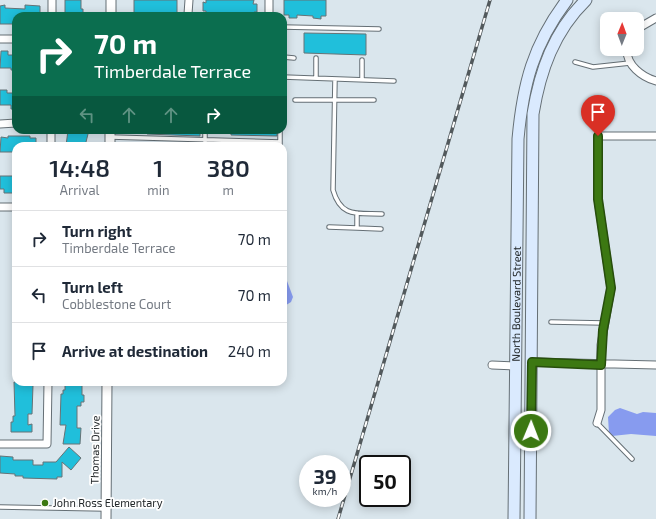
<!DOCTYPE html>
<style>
:root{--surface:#fff;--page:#f2f2f3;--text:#1f2937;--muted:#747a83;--line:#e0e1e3}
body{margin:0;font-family:"Exo 2",sans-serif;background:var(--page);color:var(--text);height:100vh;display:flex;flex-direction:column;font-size:15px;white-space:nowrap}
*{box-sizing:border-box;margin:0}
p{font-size:13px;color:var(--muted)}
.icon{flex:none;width:22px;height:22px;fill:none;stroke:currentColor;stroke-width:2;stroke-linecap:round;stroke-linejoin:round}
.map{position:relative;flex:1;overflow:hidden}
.panel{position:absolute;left:12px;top:142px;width:275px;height:244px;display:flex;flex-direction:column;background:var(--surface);border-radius:12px;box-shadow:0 2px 10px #0003}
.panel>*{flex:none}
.top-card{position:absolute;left:12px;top:12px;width:275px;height:122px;border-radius:12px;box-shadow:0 2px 10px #0003;background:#0b6e4f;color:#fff;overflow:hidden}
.needle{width:26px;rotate:1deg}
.fabs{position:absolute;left:600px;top:12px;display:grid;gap:8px}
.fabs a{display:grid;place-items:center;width:44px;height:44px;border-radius:8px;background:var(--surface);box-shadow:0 2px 10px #0003;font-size:20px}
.speed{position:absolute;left:299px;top:455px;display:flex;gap:8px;font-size:20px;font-weight:700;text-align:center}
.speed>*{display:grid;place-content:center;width:52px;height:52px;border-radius:50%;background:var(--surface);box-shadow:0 2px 10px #0003;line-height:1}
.speed small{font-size:10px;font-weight:400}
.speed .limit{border:2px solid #111;border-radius:6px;background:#fff;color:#111}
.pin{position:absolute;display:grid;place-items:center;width:34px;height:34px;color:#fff;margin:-41px -17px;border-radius:50% 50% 50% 0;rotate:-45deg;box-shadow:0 0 4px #0007}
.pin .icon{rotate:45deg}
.me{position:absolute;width:44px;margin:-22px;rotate:1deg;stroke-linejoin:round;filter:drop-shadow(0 0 3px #0008)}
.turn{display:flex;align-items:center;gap:14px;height:84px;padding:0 16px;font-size:18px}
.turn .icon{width:52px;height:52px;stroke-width:2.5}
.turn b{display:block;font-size:28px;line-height:34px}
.lanes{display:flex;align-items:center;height:38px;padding:0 16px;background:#0003;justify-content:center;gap:20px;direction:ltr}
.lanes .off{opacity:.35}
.eta{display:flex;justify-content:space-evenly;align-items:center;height:68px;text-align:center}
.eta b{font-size:24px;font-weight:600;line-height:28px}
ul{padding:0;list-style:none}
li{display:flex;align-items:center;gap:12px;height:56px;padding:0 16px;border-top:1px solid var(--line)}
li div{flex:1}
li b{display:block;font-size:15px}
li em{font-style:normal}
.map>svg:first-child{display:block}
.water{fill:#879bef}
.building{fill:#20bfdb;stroke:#667376}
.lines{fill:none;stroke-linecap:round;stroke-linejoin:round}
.service-casing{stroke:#656f75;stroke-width:5.5}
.minor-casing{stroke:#656f75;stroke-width:9}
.tertiary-casing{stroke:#656f75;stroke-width:11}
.secondary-casing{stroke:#656f75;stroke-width:13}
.service{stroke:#fff;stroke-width:3.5}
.minor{stroke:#fff;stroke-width:7}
.tertiary{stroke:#fff;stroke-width:9}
.secondary{stroke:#daeafe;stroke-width:11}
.rail-casing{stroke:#52595c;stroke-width:3.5}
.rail{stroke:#fff;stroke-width:2;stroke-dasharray:6;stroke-linecap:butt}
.route-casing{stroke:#274e0c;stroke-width:10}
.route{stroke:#3c7812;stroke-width:7}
.poi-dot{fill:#3c7812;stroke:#fff;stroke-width:1.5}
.labels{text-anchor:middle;stroke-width:3.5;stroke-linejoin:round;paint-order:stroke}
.street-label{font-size:11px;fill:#202527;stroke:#fff}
.poi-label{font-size:11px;fill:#202527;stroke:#fff;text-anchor:start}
</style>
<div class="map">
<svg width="656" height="519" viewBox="0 0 656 519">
<rect width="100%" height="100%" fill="#dae6ed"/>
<path class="water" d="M283,279L287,281L293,297L291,302L283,307Z
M620,408L637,414L643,412L656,413V436L631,434L612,436L609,433L608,417L615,410Z"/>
<path class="building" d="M65,0H81V9H83V15H65Z
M134,0H177V16H164V14L134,16Z
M206,0H254L253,4H257V12H254L253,16L206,15V11H203V2L206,3Z
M284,0H326V16H321V19L313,18V16L297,15V18H289V15H284Z
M5,5V8L25,9V5L40,6V16H16V24H0V6Z
M304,33L366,34V55L304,53Z
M1,51H8V55H16V70H11V68H0Z
M0,90H7V93H16V109H11V105H0Z
M68,130H89L85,146H66Z
M147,130H200V136L147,134Z
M231,130H277V136L231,135Z
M8,136H30V138H36V146H16V152H0L1,137L8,138Z
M0,176H16V191H14V193H4V189H0Z
M14,382H28V385H33L32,414H28V425L32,424V432H11V422H13V416H15Z
M65,382H82V395H84V402H81V406H77V428H81L80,444H63L66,425H60L61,394H63V390H65Z
M69,447L81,458L71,470L62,462V477H57V479L23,478V476H15V474L0,473V456L13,457V460H33V465H43V462H56Z"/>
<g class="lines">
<defs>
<path id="service" d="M283,27L379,29
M283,57L294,58
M575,62L593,67L630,63
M283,77L394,81
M316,78V58
M335,79L333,190C341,218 357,213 382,214
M362,80V60
M295,100H374
M111,137L280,142V146
M280,142V130
M205,146V130
M357,213V228L381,229
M329,227L357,228
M551,322L604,323
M597,423L632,459
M0,507L105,509"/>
<path id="minor" d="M269,0V13
M188,14L189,0
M52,16V0
M637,29L656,18
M0,39H16
M627,49C626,65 642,77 656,81
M0,124L16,123
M51,146V130
M0,207H16
M532,362L656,365
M492,365L516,366
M597,423L601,410V345L611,288L598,199V136H656
M0,444H47L48,382"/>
<path id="tertiary" d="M111,16V0
M110,146V130
M106,519L107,382"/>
<g id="secondary">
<path id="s1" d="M514,519L518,139C523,84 533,45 567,0"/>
<path d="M530,519L533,114C540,71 554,31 586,0"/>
</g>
</defs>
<use href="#service" class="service-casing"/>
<use href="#minor" class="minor-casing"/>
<use href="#tertiary" class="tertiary-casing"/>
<use href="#secondary" class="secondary-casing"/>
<use href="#service" class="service"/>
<use href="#minor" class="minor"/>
<use href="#tertiary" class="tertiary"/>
<use href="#secondary" class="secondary"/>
<defs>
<path id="rail" d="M338,519L490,0"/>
</defs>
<use href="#rail" class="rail-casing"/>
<use href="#rail" class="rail"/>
</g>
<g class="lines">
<defs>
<path id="route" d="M531,431L532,362L601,365L603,330L611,288L598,199V136"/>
</defs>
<use href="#route" class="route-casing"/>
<use href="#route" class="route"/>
</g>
<circle class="poi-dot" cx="45" cy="503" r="4"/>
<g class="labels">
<g class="street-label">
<text dy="4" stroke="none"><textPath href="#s1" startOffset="215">North Boulevard Street</textPath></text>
<text transform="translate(95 450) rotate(-89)" y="4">Thomas Drive</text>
</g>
<g class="poi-label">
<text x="53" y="507">John Ross Elementary</text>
</g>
</g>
</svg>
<div class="fabs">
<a><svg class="needle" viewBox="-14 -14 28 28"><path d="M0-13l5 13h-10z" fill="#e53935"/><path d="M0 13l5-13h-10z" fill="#747a83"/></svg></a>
</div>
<div class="speed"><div>39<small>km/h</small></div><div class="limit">50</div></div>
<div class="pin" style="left:598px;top:136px;background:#d93025"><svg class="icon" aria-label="arrive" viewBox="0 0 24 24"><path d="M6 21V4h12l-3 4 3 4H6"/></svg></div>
<svg class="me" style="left:531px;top:431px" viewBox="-20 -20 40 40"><circle r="17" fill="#3c7812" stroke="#fff" stroke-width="3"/><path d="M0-11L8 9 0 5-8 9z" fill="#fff"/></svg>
<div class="top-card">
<div class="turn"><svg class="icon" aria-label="right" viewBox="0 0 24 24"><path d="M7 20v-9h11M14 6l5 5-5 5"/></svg><div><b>70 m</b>Timberdale Terrace</div></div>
<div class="lanes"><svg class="icon off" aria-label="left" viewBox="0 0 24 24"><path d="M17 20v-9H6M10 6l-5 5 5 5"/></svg><svg class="icon off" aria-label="ahead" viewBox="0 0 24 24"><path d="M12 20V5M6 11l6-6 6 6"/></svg><svg class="icon off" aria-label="ahead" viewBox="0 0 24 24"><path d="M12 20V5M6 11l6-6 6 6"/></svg><svg class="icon" aria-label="right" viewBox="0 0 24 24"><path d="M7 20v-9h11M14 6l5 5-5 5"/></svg></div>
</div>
<section class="panel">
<div class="eta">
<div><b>14:48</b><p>Arrival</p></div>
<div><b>1</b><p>min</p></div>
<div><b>380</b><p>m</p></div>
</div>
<ul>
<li><svg class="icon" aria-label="right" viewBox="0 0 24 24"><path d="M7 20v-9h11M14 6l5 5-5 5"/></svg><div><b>Turn right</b><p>Timberdale Terrace</p></div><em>70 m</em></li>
<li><svg class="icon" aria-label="left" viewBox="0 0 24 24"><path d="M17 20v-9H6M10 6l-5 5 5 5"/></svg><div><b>Turn left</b><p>Cobblestone Court</p></div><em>70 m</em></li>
<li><svg class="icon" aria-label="arrive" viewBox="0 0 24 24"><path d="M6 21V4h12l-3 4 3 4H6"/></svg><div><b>Arrive at destination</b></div><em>240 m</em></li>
</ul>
</section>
</div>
